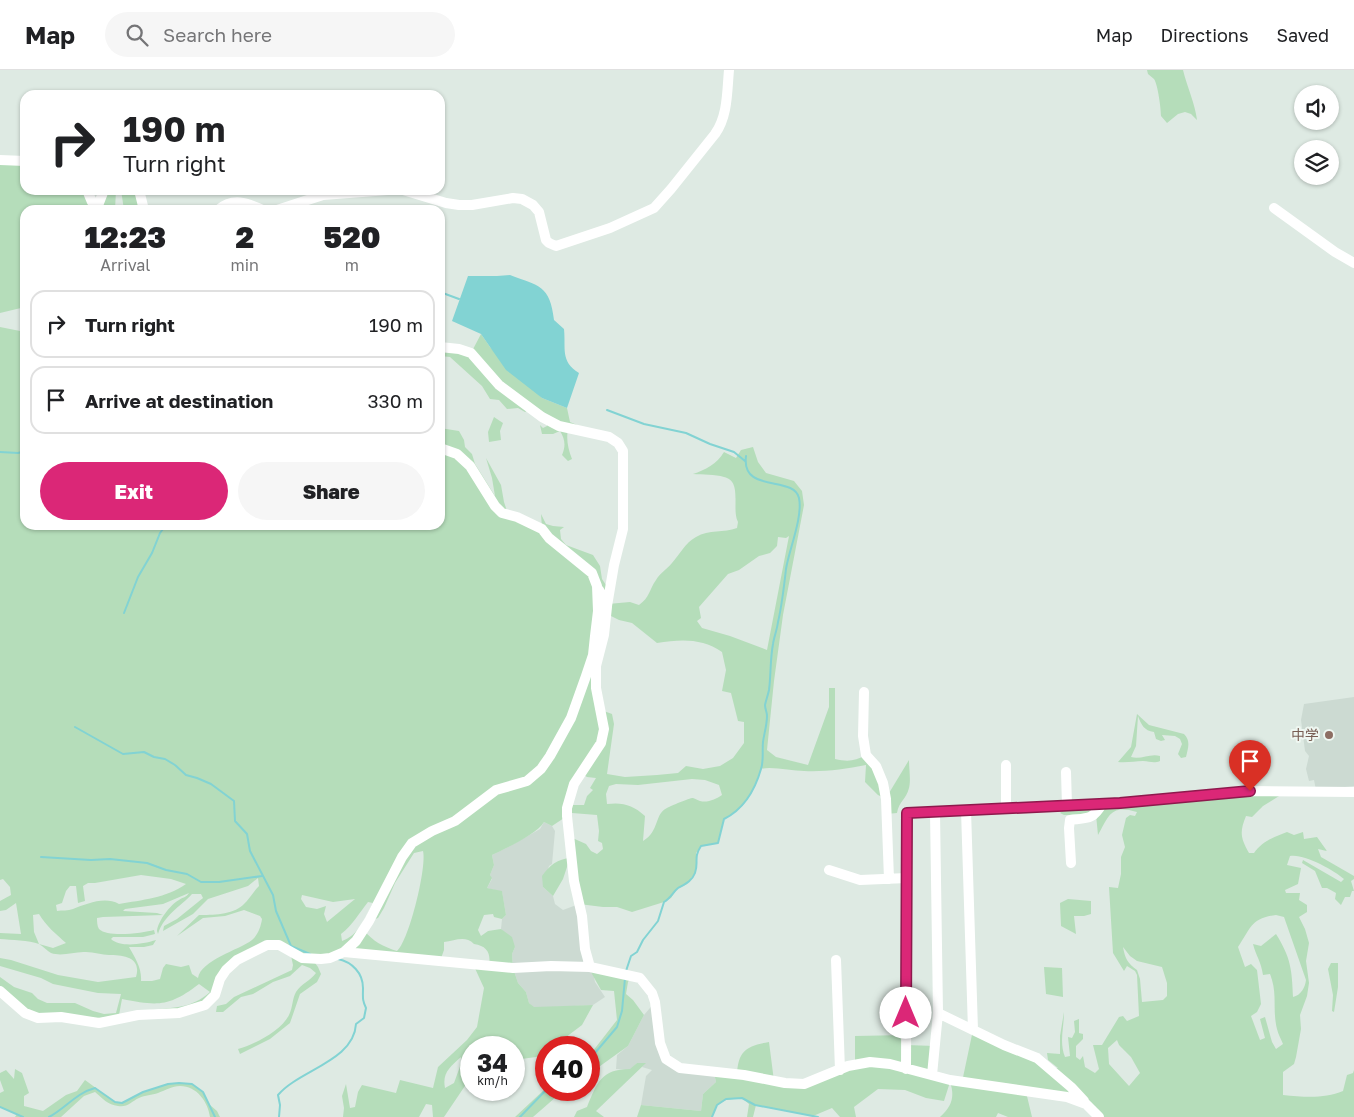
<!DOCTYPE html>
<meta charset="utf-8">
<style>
:root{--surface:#fff;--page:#f6f6f6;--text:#202124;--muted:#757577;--line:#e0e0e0;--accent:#db2777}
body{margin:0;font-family:"Golos Text","Noto Sans SC",sans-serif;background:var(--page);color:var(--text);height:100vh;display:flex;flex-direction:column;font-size:19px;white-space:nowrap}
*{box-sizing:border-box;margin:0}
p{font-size:16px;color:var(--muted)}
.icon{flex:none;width:28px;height:28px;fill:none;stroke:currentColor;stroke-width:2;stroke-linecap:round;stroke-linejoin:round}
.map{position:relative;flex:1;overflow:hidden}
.panel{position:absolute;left:20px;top:135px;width:425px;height:325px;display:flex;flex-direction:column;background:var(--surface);border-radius:15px;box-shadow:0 1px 4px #0004}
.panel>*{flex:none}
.top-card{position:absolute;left:20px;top:20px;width:425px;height:105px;border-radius:15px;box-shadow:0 1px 4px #0004;background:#fff;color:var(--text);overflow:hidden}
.fabs{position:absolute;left:1294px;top:15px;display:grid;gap:10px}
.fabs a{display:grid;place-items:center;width:45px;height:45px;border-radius:50%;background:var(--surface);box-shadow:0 1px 4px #0004;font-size:25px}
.speed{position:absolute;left:460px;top:966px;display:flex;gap:10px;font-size:25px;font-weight:700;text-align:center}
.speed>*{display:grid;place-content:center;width:65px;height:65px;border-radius:50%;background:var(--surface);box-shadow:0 1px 4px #0004;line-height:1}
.speed small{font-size:12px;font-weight:400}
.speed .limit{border:8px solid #d22;background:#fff;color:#111}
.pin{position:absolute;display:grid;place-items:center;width:42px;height:42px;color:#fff;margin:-51px -21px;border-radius:50% 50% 50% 0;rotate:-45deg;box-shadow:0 0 5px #0007}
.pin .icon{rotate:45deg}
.me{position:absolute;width:55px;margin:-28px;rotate:0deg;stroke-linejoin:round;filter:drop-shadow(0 0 4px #0008)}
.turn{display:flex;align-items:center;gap:18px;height:105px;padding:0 20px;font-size:22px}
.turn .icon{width:65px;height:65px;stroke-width:2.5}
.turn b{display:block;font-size:35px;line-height:42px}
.eta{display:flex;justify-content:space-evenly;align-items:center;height:85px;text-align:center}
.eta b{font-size:30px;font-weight:800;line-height:35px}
.button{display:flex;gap:10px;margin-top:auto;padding:10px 20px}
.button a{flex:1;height:58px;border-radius:30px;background:var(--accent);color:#fff;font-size:20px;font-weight:800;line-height:58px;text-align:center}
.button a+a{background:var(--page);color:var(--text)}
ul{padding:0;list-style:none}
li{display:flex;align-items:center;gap:15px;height:68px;margin:0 10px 8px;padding:0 10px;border:2px solid var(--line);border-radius:15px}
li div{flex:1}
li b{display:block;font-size:19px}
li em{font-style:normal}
header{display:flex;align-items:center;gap:30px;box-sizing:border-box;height:70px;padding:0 25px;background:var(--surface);border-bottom:1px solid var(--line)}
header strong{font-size:24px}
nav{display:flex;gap:28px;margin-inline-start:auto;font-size:18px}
.search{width:350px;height:45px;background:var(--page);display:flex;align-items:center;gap:12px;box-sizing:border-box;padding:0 18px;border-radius:28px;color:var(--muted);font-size:19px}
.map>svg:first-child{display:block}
.built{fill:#ccdad2}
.green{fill:#b5ddba;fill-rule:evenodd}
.water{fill:#82d3d3}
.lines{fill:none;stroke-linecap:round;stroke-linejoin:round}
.stream{stroke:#82d3d3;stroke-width:2}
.minor{stroke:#fff;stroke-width:10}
.route-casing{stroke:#8e194d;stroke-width:12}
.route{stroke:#db2777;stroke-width:9}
.education-dot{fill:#8d6e63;stroke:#eef7f1;stroke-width:2}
.labels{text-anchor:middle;stroke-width:4;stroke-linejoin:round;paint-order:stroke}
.education-label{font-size:14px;fill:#785e54;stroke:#eef7f1;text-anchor:end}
</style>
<header>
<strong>Map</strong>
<div class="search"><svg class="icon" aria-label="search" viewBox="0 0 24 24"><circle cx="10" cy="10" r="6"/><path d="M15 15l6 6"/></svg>Search here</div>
<nav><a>Map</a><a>Directions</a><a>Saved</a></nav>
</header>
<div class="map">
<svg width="1354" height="1047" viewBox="0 0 1354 1047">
<rect width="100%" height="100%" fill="#deeae3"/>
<path class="built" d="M1354,627V716L1316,720L1314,710L1309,711L1306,699L1309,686L1305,681L1301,650L1304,634Z
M544,752L552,756L555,761L552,794L549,796L543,817L553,826L555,834L563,840L579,834L595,912L605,927L593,935L534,938L529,933L526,922L518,913L513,898L512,884L515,877L501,859L502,849L506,845L502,822L487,818L492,809L490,805L494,795L492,785L510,776L540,759Z
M655,932L666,989L714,1003L716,1012L703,1024L701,1041L641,1035L646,1006L652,1000L642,997L645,993H637L630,1000L616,999L617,985L628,976L644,945Z"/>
<path class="green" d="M1147,0H1183C1187,17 1195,33 1197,50L1191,44L1185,42L1178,44L1167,53L1161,46C1161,39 1158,15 1154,9C1152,7 1150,6 1148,4Z
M0,90L25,91V120H87L92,132L104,120H116L115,140H25V237L0,243Z
M121,120H139L144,140H124Z
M0,257L25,262V455H440V358L459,361L464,370L465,377L472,384L475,394L495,426L492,408L486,388L501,415L504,432L508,444L542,458L541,444L546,454L553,456L564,457L560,460L561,469L566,475L593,485L600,496L602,509L606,515L608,534L630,532L639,535C650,527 649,520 656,510C660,503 667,499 672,493C680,484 685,473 696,467C709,459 724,463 737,458L738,452C731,439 743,411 724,407C715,404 703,405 693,404C705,400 717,394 724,382L736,388L741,380L753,377L758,392L766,403L794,411L802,421L804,435L783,545L774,611L767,680L776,687L808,695L829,637V618H835V689C848,692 855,691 866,685L886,728L909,690C909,699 911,710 909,718C906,730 899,731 897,743L886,744V729L878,725L865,712L866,695C845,699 825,702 804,701C792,701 771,696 761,699C752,722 748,737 724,749L718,773L701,776L696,783V801L687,814L677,819L671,828L664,832L632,842L617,837H603L579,834L568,794L563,809L553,826L543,817L542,806C550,795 557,789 571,788L568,766L586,774L591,781L597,784L603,779L602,773L598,771L599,761L597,745L572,743V735H584L587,726L593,720L590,718L596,708L587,707L581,703L567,746L552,756L544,752C537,764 505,779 492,785L494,795L490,805L492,808L487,818L502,821L506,845L502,849L494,847L493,844L484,845L478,860L481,866L488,861L501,859L512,867L515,877L512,884L513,898L518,913L526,922L529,933L534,937L593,935L582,955L553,977L546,978V982L536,987L514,990V978H471V1007L444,1047H433L432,1035L426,1034L419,1047H343L344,1038L342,1026L346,1014L350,1038L355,1037L358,1022L362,1015L396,1023L400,1010L433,1018L438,997L467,970L477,957L484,918L473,894L489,895C491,883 487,876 474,874C465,865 455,871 444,872V880L440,891L375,885L312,889L318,897L321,904L317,912L300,924L290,953L270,969L240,984L238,979C254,975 282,960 289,945C293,937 292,929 296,922C301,914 310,911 316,903L310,898L302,895L290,906L273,912L253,924L241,927L223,942H216L217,936L226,934L234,927L292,900L293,895L290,881L279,875L237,890L205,935L116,950L38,948L0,921V907L14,917L32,923L38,929L47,933H75L93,941L104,944L116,943L121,924L98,923L53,914L41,908L0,896V888L11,890L58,905L98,912L136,907C142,887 123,885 109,885C102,885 94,882 86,882C75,881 63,887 51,883C47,881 43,876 39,874C29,870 11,870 0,869V863L21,864L16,833L6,840L0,841V831L11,825L10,817L3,809L0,810ZM789,466L767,580L730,566L702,558L697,551L701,548L699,537L728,504L739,500L759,486L770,483L777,476L778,467L786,468ZM607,544L619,550L632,553L657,573C681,569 702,568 722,582L726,600L722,621L731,623L738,651L744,652V673L733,688L720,696L703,699L686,696L678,703L657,705L625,707L607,704L614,654L612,644L601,640V581ZM692,709L705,710L719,715L722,725C716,729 708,733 700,731C697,730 696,729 693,728C689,728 671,736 667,738C654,744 660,761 643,771L645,746C633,735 623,732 607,734L606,724L609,716L616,714L638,715ZM423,781C427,797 409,871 397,881C384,877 372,871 364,860L369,851L378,848L384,838L395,813L414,783ZM141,805L171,809L186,814C166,828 142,830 119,834C104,826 87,834 73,839C68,841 62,840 57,841L56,835L62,833L66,821L70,816H76L78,833L85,831L83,816L88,813H95ZM258,808L259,816C253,822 249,830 243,835C232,845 212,845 199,845L177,866L203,848L225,846L244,840L260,846L262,849C261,856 258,865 252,870C239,880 201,890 198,908L192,904L189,895L181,897L166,894L163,898L160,909L152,911H141C142,898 135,888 129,877H144L153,875L156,870C143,874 121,878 111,869L113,867H143L155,864L154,860C143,863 108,868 99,859C97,856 97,851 97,848L103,847L163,845L157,843L123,841L125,839L163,834L189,823C186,828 183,827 179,830C170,835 158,851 157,861L158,864C164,845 180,837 192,824H201L203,828L177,849L164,856L163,861L193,844L208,829L248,816ZM302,825L333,832L355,829L327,852L324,844L326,836L317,839L306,837L301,829ZM368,832L373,833C365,848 359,865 342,871L341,864C353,855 359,843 368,832ZM39,844C46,856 56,864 66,873L53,878L39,874L34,862L33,845ZM199,914L210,922C191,939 174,937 150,940C140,941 129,943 119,945L122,929C158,936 169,937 199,914ZM461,987L462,991L454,1013L445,1018C442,1003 450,997 461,987Z
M481,264L490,277L542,328L567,338L570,352L577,355L576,361L568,359C566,369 568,379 572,389L568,391L562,385C566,376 565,369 560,361L553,364H542L540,355L543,358L547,356V350L530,339L525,342L518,338L507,339L499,330L490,329L482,316L450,287L440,286V277L471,283Z
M494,347L503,353L500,361L501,370L489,372L488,362Z
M1137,644L1149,655L1184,664C1191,671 1188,678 1186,687L1181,688L1178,684L1182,674L1180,669L1175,666L1162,665L1165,670L1161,671L1156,669L1154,662C1144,661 1141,654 1138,646L1136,676L1131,687C1141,690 1150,683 1160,686V691C1153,694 1150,691 1143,691C1135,691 1127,693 1118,692L1131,677Z
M1287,721L1263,736L1252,747L1246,746C1239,763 1241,768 1249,783H1254C1262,771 1274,767 1287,762L1294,765L1303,762L1304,769L1317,767L1327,781L1318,779L1321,787L1354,806V809L1351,811L1354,821H1352L1350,827H1345L1341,835L1335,829L1336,823L1327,818H1322L1315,801L1302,793L1303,790L1341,812L1344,809C1334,800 1303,783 1290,786L1287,795L1301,798L1298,814L1285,820L1286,823H1300L1299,830L1307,835V842L1299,847L1305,859L1309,873L1306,891L1309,913L1307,926L1300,945L1301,959L1296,987L1294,994L1283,1002V1025C1304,1027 1324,1029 1343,1021L1347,1005L1353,1003L1354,1000V1047H1099L1086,1034L1026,1022L1032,1047H1008L998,1043L996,1047H940C952,1037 955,1026 950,1012L944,1031L926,1028L905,1020L878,1019L854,1037L856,1047H840L832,1038L813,1046L756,1035L753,1047H747L749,1034L742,1028L726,1030L717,1035L712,1047H637L641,1035L701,1041L703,1024L716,1012L714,1003L737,1005C738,981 746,976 769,972L774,1011L804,1014L855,994V966L906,965V975L935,976L932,1005L962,1012L973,960L1050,999L1058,998L1048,990L1047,983L1060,984V966L1064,942C1064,957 1059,973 1065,987L1070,986L1068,967L1072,968L1075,962L1074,951L1079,949V963L1083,964V969L1076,976V987L1080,990L1083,986L1085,997L1095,1003L1099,999L1093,975H1102L1119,947L1123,946L1127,951L1139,946L1137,905L1135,901L1127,896L1124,901L1113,883L1109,817L1118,818L1121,804V787L1125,777L1122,765L1126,748L1130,745L1135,746L1137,742C1110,734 1109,746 1098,765L1096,745H1064L1060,743L1067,736ZM1276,845L1284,847L1306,910C1305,918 1301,925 1293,927C1292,900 1291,888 1276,864L1261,876L1253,874C1256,886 1261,891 1263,905L1270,904C1278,924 1272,939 1277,959C1278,964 1281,969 1283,974L1276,979L1272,972L1265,947L1260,949L1265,968L1260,970L1251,946L1257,942L1261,934L1257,900L1251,894L1245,897L1238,877C1251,858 1251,848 1276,845ZM1123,877L1130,886L1137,891L1162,897L1167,913V926L1163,930L1142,932L1140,909L1137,900C1127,893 1125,888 1123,877ZM1117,970L1119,975L1131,987L1140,1003L1129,1016L1109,994L1108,978Z
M1068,829L1091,831V844L1084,846H1074L1076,864L1061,856L1060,833Z
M1331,893H1338V917L1334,942L1332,941L1333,925L1328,899Z
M590,897L632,905L628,912L626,924L633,930L644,945L628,976L589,1004V986L617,950L614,921L601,920L592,904Z
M1044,897L1062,898L1063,927L1046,924Z
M637,993H646L596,1041L604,1047H574L577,1041L587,1037C597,1013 601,999 630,999Z
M15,999L22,1003L29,1023L24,1026V1036L43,1041L66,1025L77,1021L85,1010L115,1032L122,1033L143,1022L168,1014L179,1013L192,1014L203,1022L210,1035L217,1041L220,1047H210C208,1032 197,1016 180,1016C172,1016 166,1020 158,1023C152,1025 145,1025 139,1028C132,1031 127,1038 118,1036C108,1035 102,1028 95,1022L84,1026L61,1047H15L17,1044L0,1037V1023L4,1021L0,1010V1003L6,1000L14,1009Z
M546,1018V1020H564L533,1047H515Z"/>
<path class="water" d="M510,205C539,216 550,215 554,250L564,259C566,279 560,291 579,303L567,338L542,328L506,300L481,264L452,251L468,206H497Z"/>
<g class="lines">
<path class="stream" d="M440,222L459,229
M607,340L644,354L686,363L710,374L734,382L745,391
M0,382L18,383L25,381
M124,543L138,507L152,483L160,463L166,455
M75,657L123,684L144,682L154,687L165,689L175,695L186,705L197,708L211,714L234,731L235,751L247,764L250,781L273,825L276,841L291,876L310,884
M41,787L91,790L110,789L147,793L166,800L187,804L201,812H219L262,806
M626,901L631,886L637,882L643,870L658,851L664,832C671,828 673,822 678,818C685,814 692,811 695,803C699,792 693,788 701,776L718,773L724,749C744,739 755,720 761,699C764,690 762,681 763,672C764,664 767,655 767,646C767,642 765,639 765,635C766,630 768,625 769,620C771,605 770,590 773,574C774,567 777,560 778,552C782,535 784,517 786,499C789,480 803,447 799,428C794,405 741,424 746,386
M589,990L617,957L622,941L625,908
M0,1037L23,1047
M49,1047C66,1038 76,1023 95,1018L115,1032L122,1033L143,1022L168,1014L179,1013L192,1014L203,1022L215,1047
M279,1047L280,1035L278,1025C299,1000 354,991 356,954L364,948L366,938C362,930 363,927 363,918C363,903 352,892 338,889
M520,1047L546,1020
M712,1047L717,1035L726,1029L742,1028L755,1035L818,1047"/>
<path class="minor" d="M0,90L25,91
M87,120L92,132L99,133L104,120
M139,120L144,140
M403,120L446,133L459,135H472L513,128L522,129L533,135L539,142L546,170L549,173L556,176L610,158L654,138L671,119L715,64C728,46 727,21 729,0
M1274,138L1335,182L1354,193
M218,140C233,127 247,133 263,140
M277,140L323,125L388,120
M440,277L459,279L471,283L499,315L542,347L559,356L609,367L618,373L623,381V459L614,495L607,536
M864,622L863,666L866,685L876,696L883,713L886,729L889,809
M1006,695V739
M1066,702L1067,736
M966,740L973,960
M1071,793L1069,758L1070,750C1087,748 1093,750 1102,734
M829,800L860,810L907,808
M344,882L513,898L551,896L590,897L640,908L652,923L655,932L660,973L666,989L680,998L744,1005L785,1013L804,1014L848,996L870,992L890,994L950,1010L1067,1027L1086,1034L1099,1047
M836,890L840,1000
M590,897L585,879L582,846L574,811L567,746V738L574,714L601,673L604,659L596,618V596L604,565L607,537L599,520
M0,921L25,943L38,948L61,947L99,953L138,945L179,943L205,935L215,925L220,909L226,900L237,890L267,875H279L302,888L321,889L330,888L344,882L356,871L369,851L402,787L412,773L432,761L455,751L496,720L527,711L541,699L550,686L571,648L586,606L593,585L595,566L598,541L597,516L592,503L549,468L542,459L517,447L502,443L495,436L470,396L457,384L440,378
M938,943L1004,975L1037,988L1071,1017L1084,1031
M906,999L907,743L1119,733L1250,721L1354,722
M932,1005L938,943L935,742"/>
</g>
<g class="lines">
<defs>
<path id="route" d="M906,943L907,743L1120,733L1250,721"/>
</defs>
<use href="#route" class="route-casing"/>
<use href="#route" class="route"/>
</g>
<circle class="education-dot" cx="1329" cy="665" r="5"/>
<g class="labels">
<g class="education-label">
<text x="1319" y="670">中学</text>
</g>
</g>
</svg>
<div class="fabs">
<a><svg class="icon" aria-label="sound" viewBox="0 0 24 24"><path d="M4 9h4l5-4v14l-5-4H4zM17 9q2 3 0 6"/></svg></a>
<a><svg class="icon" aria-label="layers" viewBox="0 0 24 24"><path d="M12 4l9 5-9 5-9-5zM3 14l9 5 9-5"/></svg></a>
</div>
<div class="speed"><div>34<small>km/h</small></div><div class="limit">40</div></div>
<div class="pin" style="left:1250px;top:721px;background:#d93025"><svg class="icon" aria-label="arrive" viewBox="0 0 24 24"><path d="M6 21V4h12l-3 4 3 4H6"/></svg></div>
<svg class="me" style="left:906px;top:943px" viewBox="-20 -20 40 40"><circle r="19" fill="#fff"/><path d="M0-13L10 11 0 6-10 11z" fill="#db2777"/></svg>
<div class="top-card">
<div class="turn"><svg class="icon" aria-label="right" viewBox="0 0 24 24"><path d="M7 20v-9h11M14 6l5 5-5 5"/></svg><div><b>190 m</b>Turn right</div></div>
</div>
<section class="panel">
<div class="eta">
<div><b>12:23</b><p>Arrival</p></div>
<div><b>2</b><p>min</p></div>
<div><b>520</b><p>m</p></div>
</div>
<ul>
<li><svg class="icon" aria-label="right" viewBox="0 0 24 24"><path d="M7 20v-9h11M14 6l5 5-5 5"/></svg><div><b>Turn right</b></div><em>190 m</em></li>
<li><svg class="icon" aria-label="arrive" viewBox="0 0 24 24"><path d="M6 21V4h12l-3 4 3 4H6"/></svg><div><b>Arrive at destination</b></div><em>330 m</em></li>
</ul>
<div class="button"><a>Exit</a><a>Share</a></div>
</section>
</div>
